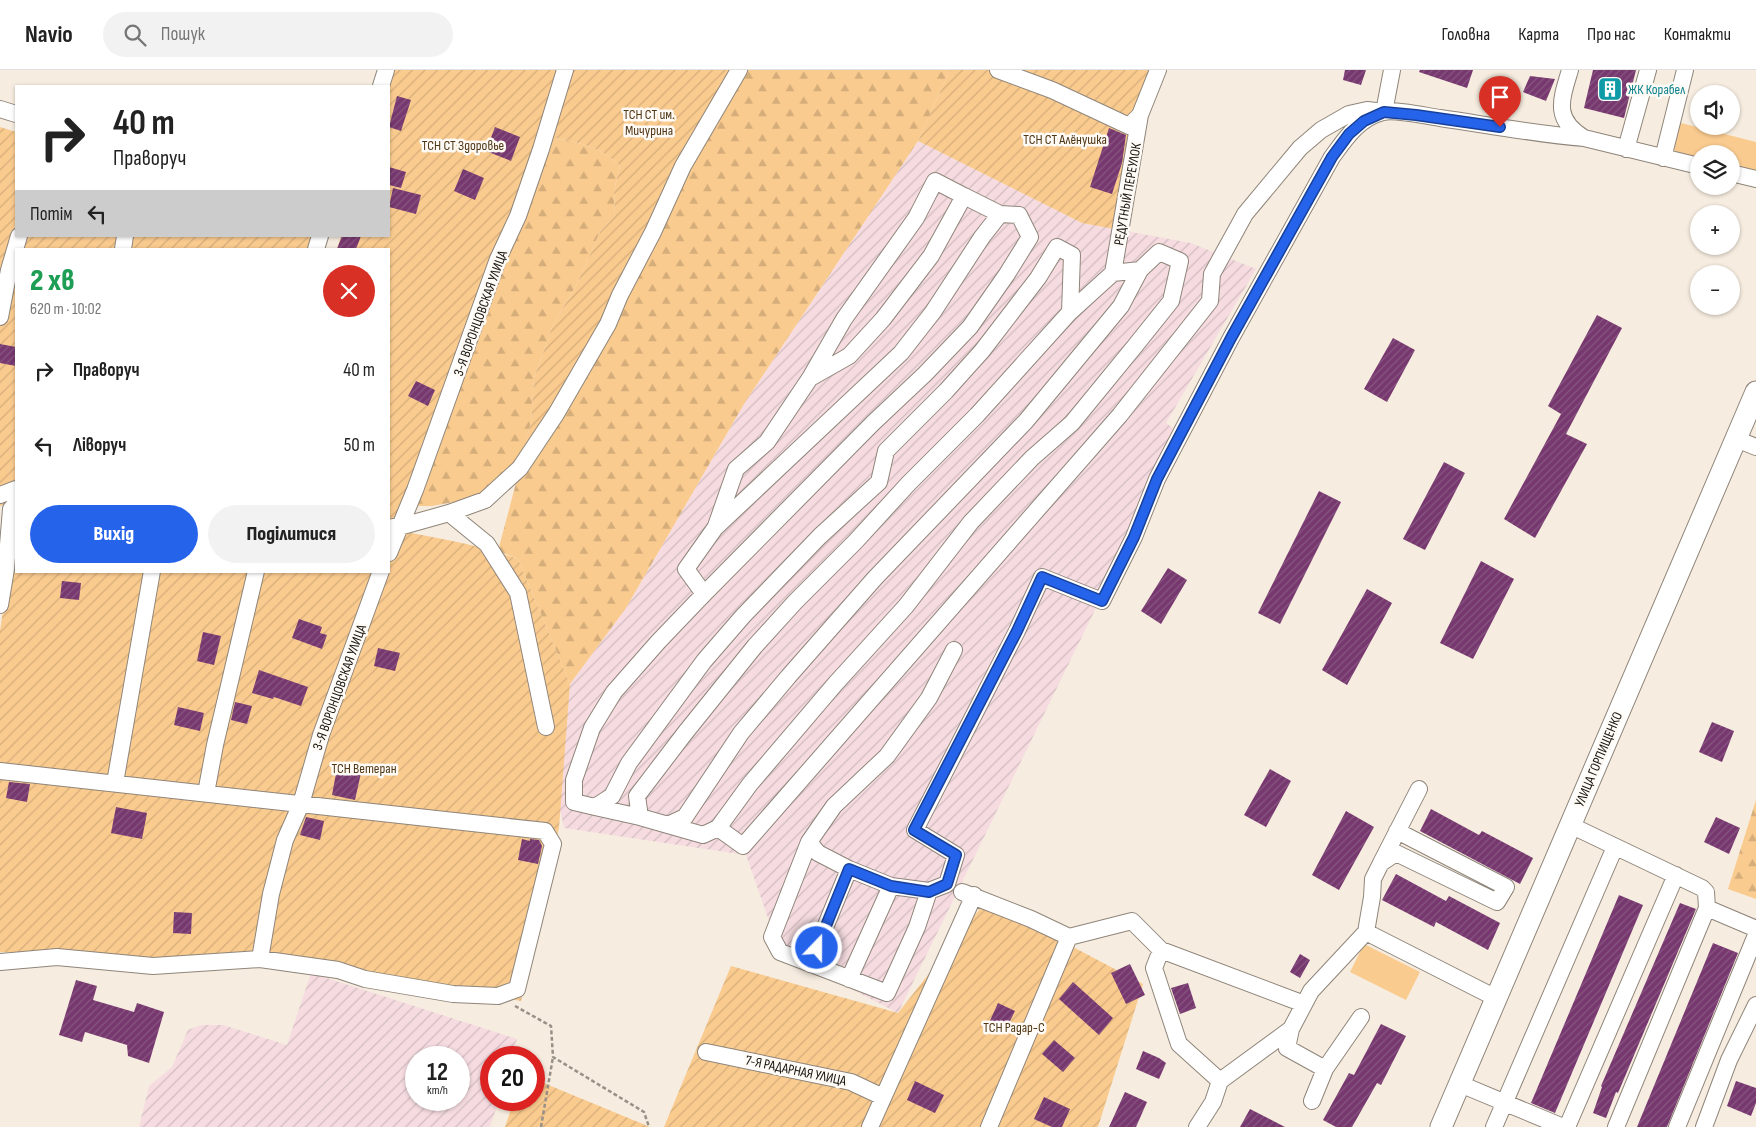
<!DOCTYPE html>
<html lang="uk">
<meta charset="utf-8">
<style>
:root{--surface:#fff;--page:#f2f2f2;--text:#222;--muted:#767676;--line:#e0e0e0;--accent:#2563eb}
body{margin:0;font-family:"Sofia Sans Condensed",sans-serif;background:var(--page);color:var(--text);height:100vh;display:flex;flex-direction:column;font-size:19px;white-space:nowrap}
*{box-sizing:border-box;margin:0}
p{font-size:16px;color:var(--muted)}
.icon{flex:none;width:28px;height:28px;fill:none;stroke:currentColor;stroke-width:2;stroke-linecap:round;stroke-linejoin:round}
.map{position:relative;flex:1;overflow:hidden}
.sheet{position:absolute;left:15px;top:178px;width:375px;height:325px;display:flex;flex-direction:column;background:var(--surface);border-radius:0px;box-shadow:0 1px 4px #0004}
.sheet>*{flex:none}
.hud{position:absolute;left:15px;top:15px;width:375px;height:152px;border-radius:0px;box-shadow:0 1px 4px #0004;background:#fff;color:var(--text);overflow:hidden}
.buttons{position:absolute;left:1690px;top:15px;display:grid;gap:10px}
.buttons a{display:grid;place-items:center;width:50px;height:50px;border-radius:50%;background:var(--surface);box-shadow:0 1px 4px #0004;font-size:25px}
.speed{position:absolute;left:405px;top:976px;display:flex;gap:10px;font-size:25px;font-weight:700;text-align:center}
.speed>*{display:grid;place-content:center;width:65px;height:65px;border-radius:50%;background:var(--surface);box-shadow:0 1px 4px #0004;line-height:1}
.speed small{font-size:12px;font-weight:400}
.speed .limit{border:8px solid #d22;background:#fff;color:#111}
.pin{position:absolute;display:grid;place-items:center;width:42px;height:42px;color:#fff;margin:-51px -21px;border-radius:50% 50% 50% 0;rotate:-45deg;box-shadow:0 0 5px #0007}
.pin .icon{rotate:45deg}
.me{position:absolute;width:55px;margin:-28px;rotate:22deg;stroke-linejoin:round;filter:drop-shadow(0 0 4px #0008)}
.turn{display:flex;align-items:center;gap:18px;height:105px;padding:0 15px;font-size:22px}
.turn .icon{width:65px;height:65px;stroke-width:2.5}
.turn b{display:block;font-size:35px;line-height:42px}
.then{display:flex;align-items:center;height:48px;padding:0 15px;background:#0003;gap:10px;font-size:19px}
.round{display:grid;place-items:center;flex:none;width:52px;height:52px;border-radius:26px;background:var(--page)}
.head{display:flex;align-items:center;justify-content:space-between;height:85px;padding:0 15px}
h1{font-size:30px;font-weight:800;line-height:38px;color:#1e9e55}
.cta{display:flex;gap:10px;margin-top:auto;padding:10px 15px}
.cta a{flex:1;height:58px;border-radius:30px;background:var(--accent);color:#fff;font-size:20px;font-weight:800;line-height:58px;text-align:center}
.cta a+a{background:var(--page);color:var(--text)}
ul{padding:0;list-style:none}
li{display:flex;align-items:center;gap:15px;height:75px;padding:0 15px}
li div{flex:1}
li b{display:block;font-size:19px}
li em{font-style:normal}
header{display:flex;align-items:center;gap:30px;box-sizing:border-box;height:70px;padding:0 25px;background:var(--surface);border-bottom:1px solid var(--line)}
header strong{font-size:24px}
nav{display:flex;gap:28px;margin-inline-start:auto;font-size:18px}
.search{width:350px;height:45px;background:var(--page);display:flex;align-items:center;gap:12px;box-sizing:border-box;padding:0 18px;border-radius:28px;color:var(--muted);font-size:19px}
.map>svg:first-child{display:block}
.industrial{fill:url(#industrial-furrows);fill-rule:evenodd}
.grass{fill:#facb8f}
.forest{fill:url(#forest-firs)}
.garden{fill:url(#garden-furrows)}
.building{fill:url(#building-hatch)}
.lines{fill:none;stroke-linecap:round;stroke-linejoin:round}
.minor-casing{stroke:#8f857a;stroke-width:18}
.major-casing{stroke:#8f857a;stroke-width:23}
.path{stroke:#989087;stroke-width:2.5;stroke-dasharray:4 2.5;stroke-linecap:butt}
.minor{stroke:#fff;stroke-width:16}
.major{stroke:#fff;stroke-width:21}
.route-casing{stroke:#184099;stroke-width:12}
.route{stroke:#2563eb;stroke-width:9}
.labels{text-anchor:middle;stroke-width:5;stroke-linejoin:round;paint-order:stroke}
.culture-label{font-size:14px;fill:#0d838f;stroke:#fefaf5;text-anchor:start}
.park-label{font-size:14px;fill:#4f3716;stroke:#fefaf5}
.street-label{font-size:14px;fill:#14100c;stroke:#fefaf5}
</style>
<header>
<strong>Navio</strong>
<div class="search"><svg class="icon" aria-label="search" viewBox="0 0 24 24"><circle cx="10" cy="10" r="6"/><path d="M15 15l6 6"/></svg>Пошук</div>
<nav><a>Головна</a><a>Карта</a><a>Про нас</a><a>Контакти</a></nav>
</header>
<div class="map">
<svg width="1756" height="1057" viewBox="0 0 1756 1057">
<defs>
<pattern id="industrial-furrows" width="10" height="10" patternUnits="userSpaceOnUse" patternTransform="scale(1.25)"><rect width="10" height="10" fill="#f6dce1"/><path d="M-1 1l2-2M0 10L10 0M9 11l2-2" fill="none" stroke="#d2bcc0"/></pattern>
<pattern id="forest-firs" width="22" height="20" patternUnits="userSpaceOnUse" patternTransform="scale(1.25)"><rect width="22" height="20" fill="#facb8f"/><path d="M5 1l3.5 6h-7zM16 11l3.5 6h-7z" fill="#d5ad7a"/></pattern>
<pattern id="garden-furrows" width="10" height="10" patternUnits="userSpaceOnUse" patternTransform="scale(1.25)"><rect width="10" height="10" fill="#facb8f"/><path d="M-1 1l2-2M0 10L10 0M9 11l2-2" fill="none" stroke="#d5ad7a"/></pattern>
<pattern id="building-hatch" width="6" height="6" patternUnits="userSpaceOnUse" patternTransform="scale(1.25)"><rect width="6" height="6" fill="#77376f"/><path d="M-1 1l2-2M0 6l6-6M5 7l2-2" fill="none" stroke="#875781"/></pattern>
</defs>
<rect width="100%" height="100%" fill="#f6ecdf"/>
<path class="industrial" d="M918,71L1082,153L1191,173L1256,199L1166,353L1181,364L898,943L780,882L746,785L564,758L556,721L570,614L626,538L744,334Z
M311,903L517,969L511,987L491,988V1030H499L490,1057H139L149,1016L172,997L188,960L201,955H223L287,975ZM416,988H459V1030H416Z"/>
<path class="grass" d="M1677,52L1756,72V101L1731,96V84H1699V89L1676,85L1672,70Z
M1364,874L1420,902L1406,930L1350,902Z"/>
<path class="forest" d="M738,0H950L918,71L744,334L626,538L570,614L518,489L498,481L520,398L476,428L432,436H408L548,67C574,71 601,76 620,96L614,121L615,145L600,162L578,212L553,255L534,308L531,351L521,395Z
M1756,730V829L1728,819Z"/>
<path class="garden" d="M395,0H565L399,457L389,455V179H337L341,166H389V19Z
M569,0H739L678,107L520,398L531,351L534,308L553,255L578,212L600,162L615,145L614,121L620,96C601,76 574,71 548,67Z
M950,0H1161L1114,159L1082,153L918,71Z
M0,57L16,62V166H314L312,179H16V429L0,436Z
M389,459C432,467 477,474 518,489L570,614L559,758L521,931L370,903L53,883L0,882V560L16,461V501H389Z
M986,831L1143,914L1098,1057H664L731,896L898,943Z
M534,1009L650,1057H505L514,1030H534Z"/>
<path class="building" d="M1345,0H1366L1361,15L1343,10Z
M1420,0H1473L1467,18L1419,2Z
M1593,0H1636L1624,48L1584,38Z
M1530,6L1555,9L1546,31L1523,22Z
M397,26L411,30L401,61L389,57Z
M495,57L520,67L511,91L486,81Z
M1109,58L1126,65L1122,93L1112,124L1090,117Z
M389,97L406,102L401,118L389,115Z
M463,99L484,108L475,130L454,121Z
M393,118L421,125L416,144L389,137Z
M342,166H361L356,179H337Z
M1597,245L1622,258L1566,364L1587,374L1535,468L1504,449L1561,344L1548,336Z
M1393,268L1415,280L1387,332L1364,319Z
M0,274L16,277V296L0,293Z
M416,311L435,320L428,336L408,326Z
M1444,392L1465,403L1425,480L1403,469Z
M1319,421L1341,432L1280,554L1258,543Z
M1481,491L1514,509L1473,589L1440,573Z
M1168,498L1187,510L1161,554L1141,541Z
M62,511L81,513L79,530L60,528Z
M1367,519L1392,533L1347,615L1322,600Z
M299,549L322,557L320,563L327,565L322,579L292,568Z
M203,562L221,566L214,595L197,591Z
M378,578L400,583L395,601L374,596Z
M259,600L308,617L301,636L274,627L273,629L252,623Z
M235,632L252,636L247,654L231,650Z
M178,637L204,643L200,661L174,655Z
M1712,652L1734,661L1722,692L1699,682Z
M337,698L361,703L355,730L332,725Z
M1270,699L1291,711L1266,757L1244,745Z
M9,712L30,714L27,732L6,728Z
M116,737L147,743L142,769L111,763Z
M1431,739L1479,765L1482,761L1533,788L1520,814L1420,761Z
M1346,741L1374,757L1339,820L1312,805Z
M306,747L324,751L320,770L300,765Z
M1716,747L1740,758L1729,784L1704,772Z
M522,769L530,771V769L539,770L542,776L538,794L518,790Z
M1396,804L1446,831L1449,826L1500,853L1488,880L1436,852L1434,857L1382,830Z
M1619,825L1643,835L1555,1043L1531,1033Z
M1680,833L1696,839L1618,1023L1616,1022L1606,1048L1593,1043L1602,1017L1601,1016Z
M174,842L192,843L191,864L173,863Z
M1713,873L1738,883L1667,1057H1637Z
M1300,884L1310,890L1300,908L1290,902Z
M1130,894L1145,925L1126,934L1111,903Z
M76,910L97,916L93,930L134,942L137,933L164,942L149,993L128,986L127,975L85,962L82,972L59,965Z
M1073,912L1113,948L1099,965L1059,929Z
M1188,913L1196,938L1180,944L1171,918Z
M998,933L1015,941L1005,961L989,953Z
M1381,954L1406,966L1381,1015L1377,1013L1352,1057H1336L1323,1050L1349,1003L1354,1005Z
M1054,970L1075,988L1063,1002L1042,984Z
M1143,981L1159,988L1166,993L1159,1009L1136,999Z
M915,1011L944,1025L935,1043L907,1030Z
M1736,1011L1756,1018V1033L1751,1046L1727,1036Z
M1125,1022L1147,1032L1136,1057H1109Z
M1044,1027L1070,1039L1062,1057H1052L1034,1049Z
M1250,1039L1285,1057H1240Z"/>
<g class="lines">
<defs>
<path id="minor" d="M998,0L1052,20L1129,56L1140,45
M1570,0C1561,30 1553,49 1584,68L1699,96
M381,16L386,0
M0,39L16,44
M1626,79L1648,0
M1663,88L1685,0
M1731,103L1756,109
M123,179L125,166
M316,179L320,166
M1113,203L1140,45L1158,0
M1070,242L1113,203L1140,200
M0,247L9,200L19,166
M812,307L849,286L883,249L931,186L964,126L1000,144
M1736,369L1756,377
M0,425L16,419
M449,443L485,430L520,398L556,344L608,254L620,225L653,162L683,96L739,0
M716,456L736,399L767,372L810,308L844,249L916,148L935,111L964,126
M393,457H399L449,443L487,474L518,523L546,657
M389,483L415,420L498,189L518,146L541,79L565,0
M704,524L686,499L715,458L901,283L933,242L982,167L1000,144L1019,145L1030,167L1007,204L970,257L925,304L873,353L704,524L658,572L614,622L592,658L574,710V732L595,737L612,726L629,693L704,591L743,546L820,466L879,412L886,381L946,321L982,281L1038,208L1057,177L1072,185L1070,242L977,345L909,413L855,472L795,532L755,576L685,663L637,726L640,747L668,755L685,747L741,663L788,607L875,508L1026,351L1121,236L1140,200L1159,182L1180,191L1171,231L1135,276L1072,353L1032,388L971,452L906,536L836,613L750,714L718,758L743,776L1120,345L1210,231L1212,204L1245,144L1300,78L1321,60L1349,44L1367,40L1384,42L1392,0
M0,535L6,499L11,439L16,433
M954,580L929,628L887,686L834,736L809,772L772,867L780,882L887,923L917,857L929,821L947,814L956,785L915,760L1017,561L1042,507L1102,531L1134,467L1157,409L1231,268L1332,87C1346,68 1359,48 1383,42C1395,39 1426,46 1440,48C1488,55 1536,64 1584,68
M0,701L545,761L553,774L517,919L498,926L453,924L365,909L338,900L260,889L153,896L57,887L0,892
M115,713L152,501
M206,723L215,675L256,501
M595,737L640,747
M668,755L703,765L718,758
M1570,755L1702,818L1706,822L1707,838L1754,858L1756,861
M1397,761L1506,817L1497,832L1396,783L1381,793L1373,809L1372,827L1366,862L1496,928
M809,772L818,783L849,799L891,816L929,821
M1381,793L1419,719
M962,822L1031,849L1069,867L1132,851L1161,880L1304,934
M1161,880L1154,898L1179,974L1220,1011
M260,889L271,824L285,770L301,734L321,665L381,501
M810,894L849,799
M849,909L891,816
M706,982L851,1012L883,1027
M1325,999L1361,947
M1460,1014L1563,1057
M1312,1031L1325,999L1287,978L1291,959L1311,921L1366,862
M870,1057L974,825
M989,1057L1069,867
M1197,1057L1213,1032L1220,1011L1291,959
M1494,1057L1615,777
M1567,1057L1676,805
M1616,1057L1707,838
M1677,1057L1756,865
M1704,1057L1729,990L1756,935"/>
<path id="major" d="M1441,1057L1756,322"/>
</defs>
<use href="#minor" class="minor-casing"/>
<use href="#major" class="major-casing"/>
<path class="path" d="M515,936L551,956L553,987L644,1042L649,1057
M541,1057L553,987"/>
<use href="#minor" class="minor"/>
<use href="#major" class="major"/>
</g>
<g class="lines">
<defs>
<path id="route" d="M817,878L849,799L891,816L929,822L947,814L956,785L914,760L1017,561L1042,507L1102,531L1134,467L1157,409L1231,268L1332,87L1349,64L1364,51L1384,42L1416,45L1500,57"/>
</defs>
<use href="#route" class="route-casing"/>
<use href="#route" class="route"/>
</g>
<defs>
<symbol id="building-square" viewBox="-11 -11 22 22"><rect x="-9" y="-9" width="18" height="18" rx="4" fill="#0f9aa8" stroke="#fefaf5"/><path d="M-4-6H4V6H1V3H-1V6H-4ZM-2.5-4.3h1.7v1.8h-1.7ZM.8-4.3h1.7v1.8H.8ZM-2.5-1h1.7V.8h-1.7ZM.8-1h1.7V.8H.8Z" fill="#fff"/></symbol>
</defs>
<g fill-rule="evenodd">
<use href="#building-square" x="1596" y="5" width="28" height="28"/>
</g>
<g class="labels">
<g class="culture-label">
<text x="1628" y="24">ЖК Корабел</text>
</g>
<g class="park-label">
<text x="649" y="49">ТСН СТ им.<tspan x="649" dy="16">Мичурина</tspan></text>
<text x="1065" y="74">ТСН СТ Алёнушка</text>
<text x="463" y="80">ТСН СТ Здоровье</text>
<text x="364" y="703">ТСН Ветеран</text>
<text x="1014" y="962">ТСН Радар-С</text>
</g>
<g class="street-label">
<text transform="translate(1127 124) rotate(-80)" y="5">РЕДУТНЫЙ ПЕРЕУЛОК</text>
<text transform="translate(480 243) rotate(-70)" y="5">3-Я ВОРОНЦОВСКАЯ УЛИЦА</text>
<text transform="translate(339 617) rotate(-70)" y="5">3-Я ВОРОНЦОВСКАЯ УЛИЦА</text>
<text transform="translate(1598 689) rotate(-67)" y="5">УЛИЦА ГОРПИЩЕНКО</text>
<text transform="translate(796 1000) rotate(12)" y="5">7-Я РАДАРНАЯ УЛИЦА</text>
</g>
</g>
</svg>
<div class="buttons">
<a><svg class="icon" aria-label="sound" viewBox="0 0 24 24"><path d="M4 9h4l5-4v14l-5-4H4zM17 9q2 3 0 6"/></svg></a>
<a><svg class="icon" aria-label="layers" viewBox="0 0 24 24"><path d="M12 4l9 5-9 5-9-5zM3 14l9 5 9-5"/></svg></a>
<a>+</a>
<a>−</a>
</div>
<div class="speed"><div>12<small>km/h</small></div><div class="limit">20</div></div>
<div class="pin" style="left:1500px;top:57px;background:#d93025"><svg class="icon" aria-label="arrive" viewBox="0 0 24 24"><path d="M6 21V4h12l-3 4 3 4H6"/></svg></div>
<svg class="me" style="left:817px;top:878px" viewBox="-20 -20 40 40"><circle r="17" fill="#2563eb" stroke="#fff" stroke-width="3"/><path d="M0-11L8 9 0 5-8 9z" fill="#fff"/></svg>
<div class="hud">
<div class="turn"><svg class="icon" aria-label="right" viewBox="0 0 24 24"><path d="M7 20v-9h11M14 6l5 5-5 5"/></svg><div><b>40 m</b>Праворуч</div></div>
<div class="then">Потім<svg class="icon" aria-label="left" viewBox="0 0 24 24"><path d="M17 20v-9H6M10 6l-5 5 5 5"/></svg></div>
</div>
<section class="sheet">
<div class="head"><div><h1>2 хв</h1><p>620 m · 10:02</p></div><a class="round" style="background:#d93025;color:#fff"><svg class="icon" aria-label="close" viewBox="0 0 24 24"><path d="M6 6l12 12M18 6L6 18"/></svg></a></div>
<ul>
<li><svg class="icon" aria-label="right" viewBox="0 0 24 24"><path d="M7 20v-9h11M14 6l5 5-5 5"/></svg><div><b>Праворуч</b></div><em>40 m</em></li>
<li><svg class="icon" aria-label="left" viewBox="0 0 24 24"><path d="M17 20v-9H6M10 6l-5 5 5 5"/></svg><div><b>Ліворуч</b></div><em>50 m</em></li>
</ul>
<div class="cta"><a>Вихід</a><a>Поділитися</a></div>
</section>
</div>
